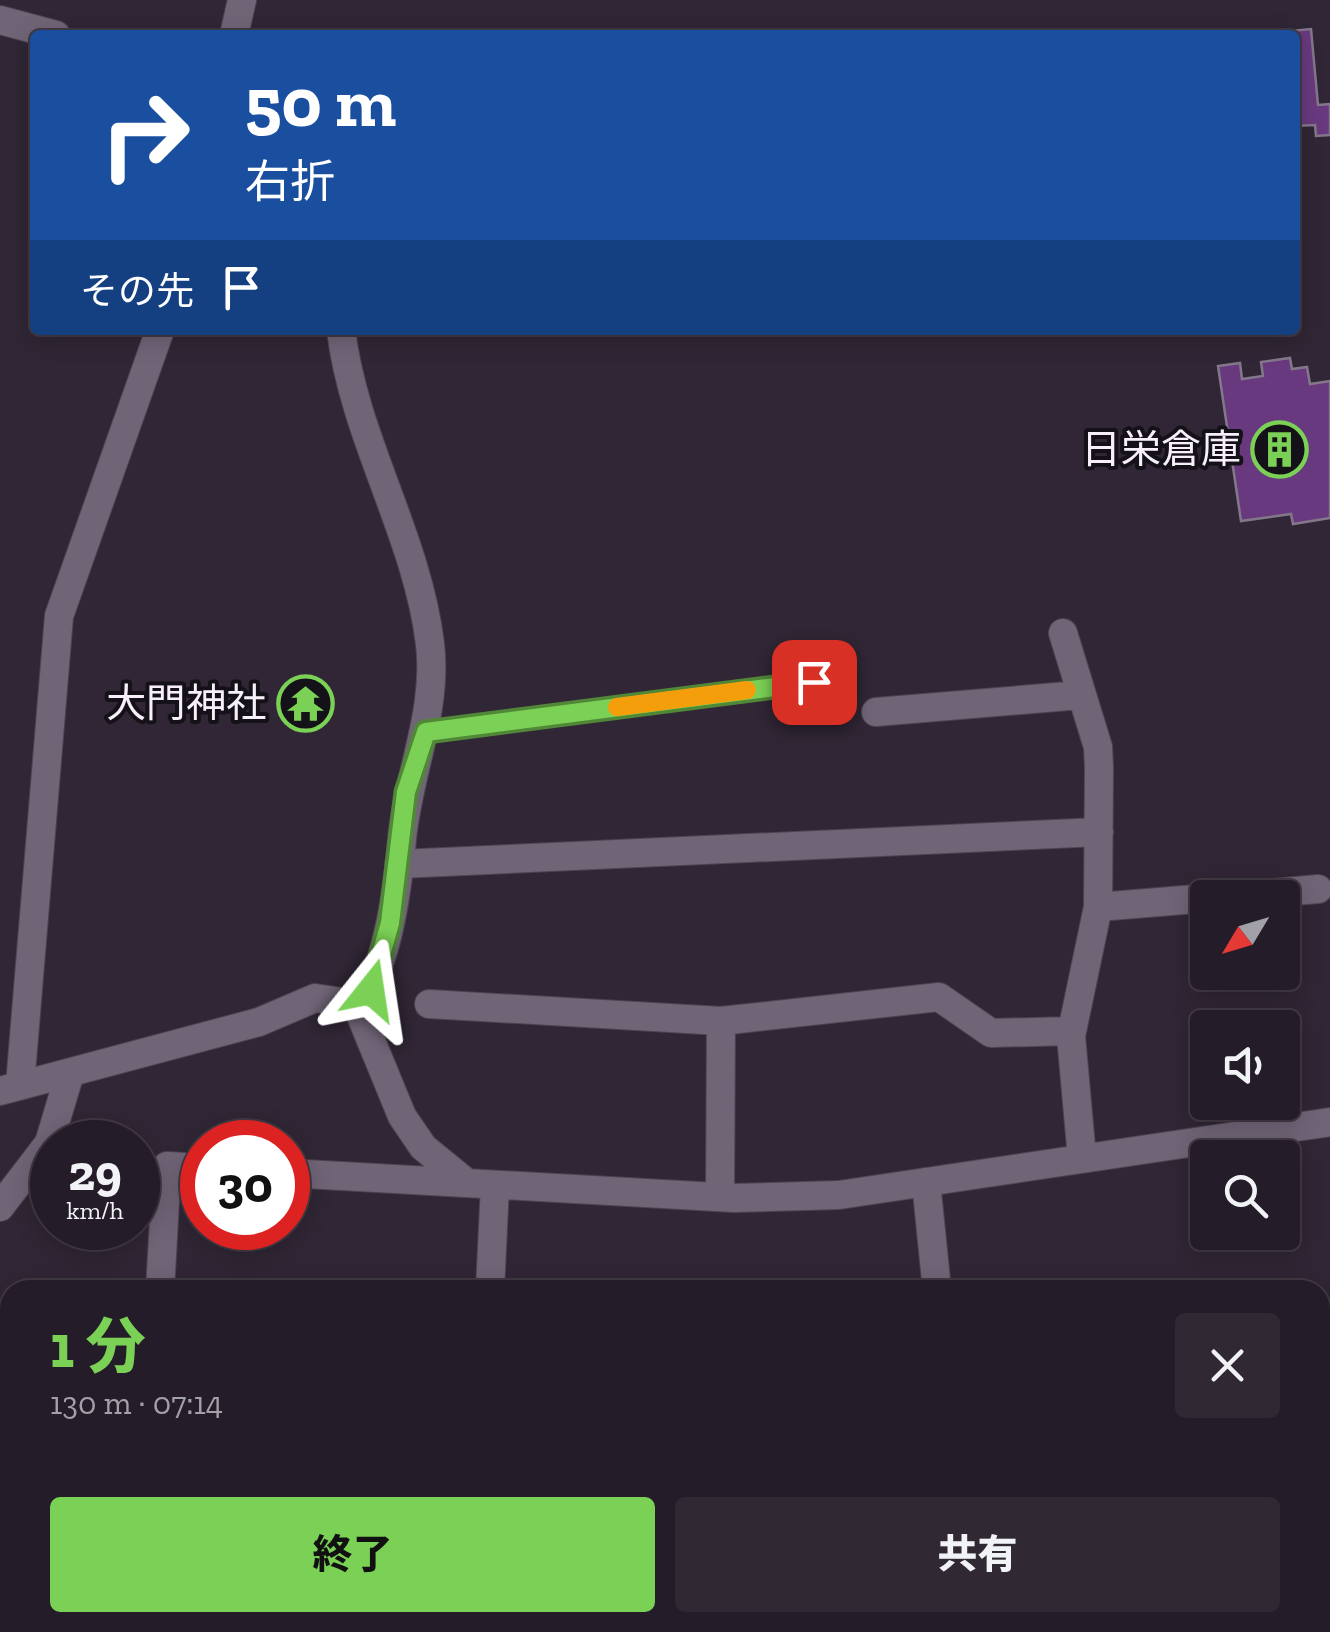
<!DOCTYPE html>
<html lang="ja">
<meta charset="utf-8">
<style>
:root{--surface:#241c28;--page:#302934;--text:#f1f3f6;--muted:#a3a1a8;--line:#413a45;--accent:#7bd155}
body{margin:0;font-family:"Zilla Slab","Noto Sans JP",serif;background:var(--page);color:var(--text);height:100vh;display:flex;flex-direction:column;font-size:38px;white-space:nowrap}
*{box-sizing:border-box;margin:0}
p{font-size:32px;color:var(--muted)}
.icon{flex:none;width:55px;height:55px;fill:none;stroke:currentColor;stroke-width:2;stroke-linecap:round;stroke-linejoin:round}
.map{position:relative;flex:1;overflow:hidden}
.side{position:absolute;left:0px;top:1280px;width:1330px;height:352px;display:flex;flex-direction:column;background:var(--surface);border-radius:30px 30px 0 0;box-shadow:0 5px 25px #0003,0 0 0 2px var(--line)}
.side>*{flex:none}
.top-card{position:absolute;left:30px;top:30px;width:1270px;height:305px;border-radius:10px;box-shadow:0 5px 25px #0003,0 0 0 2px var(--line);background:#1a4fa0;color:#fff;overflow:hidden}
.needle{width:65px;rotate:232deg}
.controls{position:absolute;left:1190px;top:880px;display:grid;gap:20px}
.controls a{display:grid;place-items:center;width:110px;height:110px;border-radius:10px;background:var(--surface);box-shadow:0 5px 25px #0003,0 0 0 2px var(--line);font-size:50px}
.speed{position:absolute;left:30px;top:1120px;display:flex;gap:20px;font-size:50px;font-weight:700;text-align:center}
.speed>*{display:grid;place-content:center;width:130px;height:130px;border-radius:50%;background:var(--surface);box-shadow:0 5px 25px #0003,0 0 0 2px var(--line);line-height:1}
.speed small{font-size:25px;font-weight:400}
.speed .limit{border:15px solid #d22;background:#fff;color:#111}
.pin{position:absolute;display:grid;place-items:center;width:85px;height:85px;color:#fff;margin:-42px;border-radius:20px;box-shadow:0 5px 15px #0006}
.me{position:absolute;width:110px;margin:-55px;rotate:15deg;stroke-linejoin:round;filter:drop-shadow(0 0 8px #0008)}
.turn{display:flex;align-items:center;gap:35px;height:210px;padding:0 50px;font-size:45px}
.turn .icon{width:130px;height:130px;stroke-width:2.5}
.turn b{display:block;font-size:70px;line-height:85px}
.then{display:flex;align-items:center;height:95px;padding:0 50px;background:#0003;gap:20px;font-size:38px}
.round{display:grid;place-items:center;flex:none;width:105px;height:105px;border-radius:10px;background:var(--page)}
.head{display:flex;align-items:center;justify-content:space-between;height:170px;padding:0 50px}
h1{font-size:60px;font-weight:800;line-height:75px;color:var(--accent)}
.button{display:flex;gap:20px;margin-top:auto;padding:20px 50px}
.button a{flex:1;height:115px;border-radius:10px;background:var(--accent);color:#111;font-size:40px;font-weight:800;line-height:115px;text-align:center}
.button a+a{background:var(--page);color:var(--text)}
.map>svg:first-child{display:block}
.building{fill:#69397f;stroke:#83788a;stroke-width:2.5}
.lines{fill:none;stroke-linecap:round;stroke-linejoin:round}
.service-casing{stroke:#4e4551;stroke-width:18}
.minor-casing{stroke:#4e4551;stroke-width:30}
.service{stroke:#706577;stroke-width:15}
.minor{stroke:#706577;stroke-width:28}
.route-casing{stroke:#508837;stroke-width:25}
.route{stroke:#7bd155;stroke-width:18}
.slow{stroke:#f59e0b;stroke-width:18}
.labels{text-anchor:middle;stroke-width:8;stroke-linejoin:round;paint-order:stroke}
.poi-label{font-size:40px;fill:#f7f0fa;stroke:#151118;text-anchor:end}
</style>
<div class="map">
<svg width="1330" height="1632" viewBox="0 0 1330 1632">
<rect width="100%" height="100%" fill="#302635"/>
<path class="building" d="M1311,29L1318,105L1330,104V135L1316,136L1315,125L1295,126V35L1255,34Z
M1290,358L1292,369L1307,367L1310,384L1330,381V518L1293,524L1291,514L1241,521L1218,366L1240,363L1242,379L1263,376L1261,362Z"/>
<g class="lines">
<defs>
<path id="service" d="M425,732L814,682
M674,1632L675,1622"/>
<path id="minor" d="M0,20L56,35
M234,35L242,0
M341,330C354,439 417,535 430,644C438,712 408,773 402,839C398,884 388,973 356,1004
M1063,633L1098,747L1099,768L1098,907L1071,1036L1082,1158
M876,712L1081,695
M399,864L1099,832
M1215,898L1318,889
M1098,907L1208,898
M429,1004L721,1021L939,997L991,1033L1072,1031
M20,1085L59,616L160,330
M0,1091L259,1022L315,998L356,1004L402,1116L423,1147L467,1183
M288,1173L734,1198L839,1195L1330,1122
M926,1182L937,1290
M720,1197L721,1021
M0,1207L49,1143L70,1073
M160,1290L167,1166L202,1168
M490,1290L495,1185
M1320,1475L1330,1473
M812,1622L814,1632
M1171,1622L1173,1632
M475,1632V1622
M926,1632L943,1622"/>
</defs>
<use href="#service" class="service-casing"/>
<use href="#minor" class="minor-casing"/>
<use href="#service" class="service"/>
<use href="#minor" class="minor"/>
</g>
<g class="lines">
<defs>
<path id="route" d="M371,990L390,923L406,792L426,732L814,682"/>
</defs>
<use href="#route" class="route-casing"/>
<use href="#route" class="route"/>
<path class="slow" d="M617,707L747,690"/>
</g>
<defs>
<symbol id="building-ring" viewBox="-11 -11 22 22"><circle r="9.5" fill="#151118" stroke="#7bd155" stroke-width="1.5"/><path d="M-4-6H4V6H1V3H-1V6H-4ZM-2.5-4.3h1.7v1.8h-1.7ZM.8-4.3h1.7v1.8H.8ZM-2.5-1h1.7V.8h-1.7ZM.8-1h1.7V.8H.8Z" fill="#7bd155"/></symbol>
<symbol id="temple-ring" viewBox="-11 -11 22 22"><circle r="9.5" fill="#151118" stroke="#7bd155" stroke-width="1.5"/><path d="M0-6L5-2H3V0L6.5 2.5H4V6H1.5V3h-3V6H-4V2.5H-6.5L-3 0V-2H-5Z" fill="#7bd155"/></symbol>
</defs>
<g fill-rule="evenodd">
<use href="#building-ring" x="1248" y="418" width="63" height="63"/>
<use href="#temple-ring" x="274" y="672" width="63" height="63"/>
</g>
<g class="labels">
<g class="poi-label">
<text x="1241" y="463">日栄倉庫</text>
<text x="266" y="717">大門神社</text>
</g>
</g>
</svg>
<div class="controls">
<a><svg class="needle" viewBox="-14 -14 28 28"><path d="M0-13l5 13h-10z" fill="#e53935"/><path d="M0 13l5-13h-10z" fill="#a3a1a8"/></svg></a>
<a><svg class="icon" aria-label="sound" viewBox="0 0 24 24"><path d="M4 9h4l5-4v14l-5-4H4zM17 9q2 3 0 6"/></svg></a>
<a><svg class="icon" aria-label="search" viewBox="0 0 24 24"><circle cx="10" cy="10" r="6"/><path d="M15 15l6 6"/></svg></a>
</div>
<div class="speed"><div>29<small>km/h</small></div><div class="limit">30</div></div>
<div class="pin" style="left:814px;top:682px;background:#d93025"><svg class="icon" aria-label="arrive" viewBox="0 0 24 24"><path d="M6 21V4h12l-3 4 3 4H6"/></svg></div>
<svg class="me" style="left:371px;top:990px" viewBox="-20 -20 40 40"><path d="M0-17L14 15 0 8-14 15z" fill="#7bd155" stroke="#fff" stroke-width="4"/></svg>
<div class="top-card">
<div class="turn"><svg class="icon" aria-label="right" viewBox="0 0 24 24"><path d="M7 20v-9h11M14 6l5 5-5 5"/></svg><div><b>50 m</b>右折</div></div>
<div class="then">その先<svg class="icon" aria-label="arrive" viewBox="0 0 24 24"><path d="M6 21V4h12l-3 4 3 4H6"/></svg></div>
</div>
<section class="side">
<div class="head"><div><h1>1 分</h1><p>130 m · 07:14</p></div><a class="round"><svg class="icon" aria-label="close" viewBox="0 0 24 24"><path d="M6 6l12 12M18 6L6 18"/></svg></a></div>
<div class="button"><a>終了</a><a>共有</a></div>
</section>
</div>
